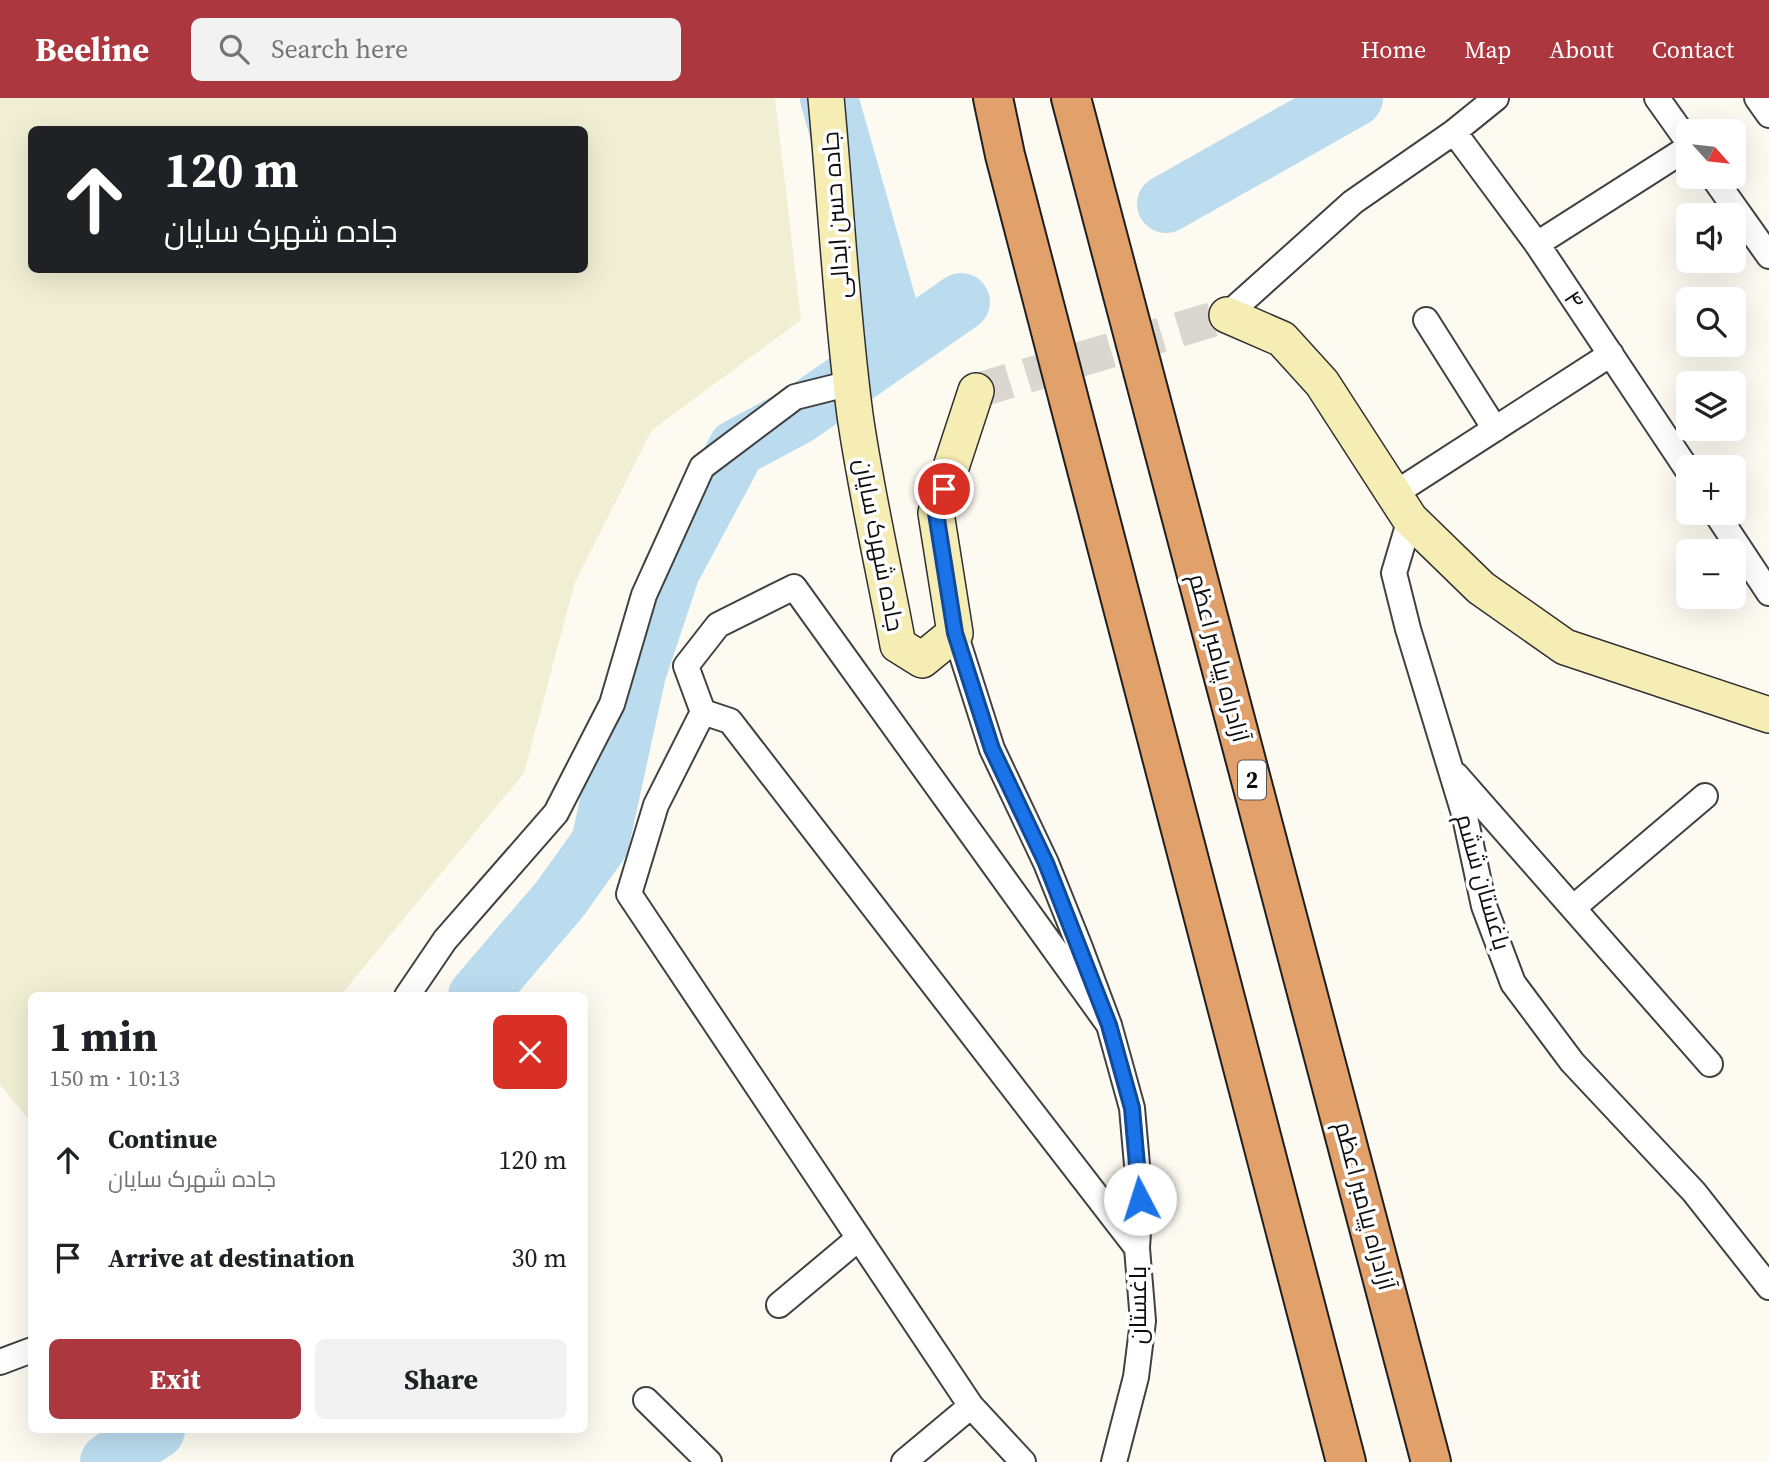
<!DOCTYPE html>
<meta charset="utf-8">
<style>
:root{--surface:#fff;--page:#f2f2f2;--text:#202124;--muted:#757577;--accent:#ad373e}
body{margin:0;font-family:"Source Serif 4",Cairo,serif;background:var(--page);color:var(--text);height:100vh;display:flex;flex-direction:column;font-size:26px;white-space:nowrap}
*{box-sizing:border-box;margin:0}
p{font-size:23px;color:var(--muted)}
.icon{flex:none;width:38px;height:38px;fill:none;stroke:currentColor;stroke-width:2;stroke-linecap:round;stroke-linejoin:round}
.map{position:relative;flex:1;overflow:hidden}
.side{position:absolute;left:28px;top:894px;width:560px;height:441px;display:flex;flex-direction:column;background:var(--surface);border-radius:10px;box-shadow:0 7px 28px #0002}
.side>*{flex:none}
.banner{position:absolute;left:28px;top:28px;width:560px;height:147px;border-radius:10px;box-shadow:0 7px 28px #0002;background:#202124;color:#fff;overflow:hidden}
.needle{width:46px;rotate:117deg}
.fabs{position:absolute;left:1676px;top:21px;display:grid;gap:14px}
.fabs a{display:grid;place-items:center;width:70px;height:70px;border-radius:10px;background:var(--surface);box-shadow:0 7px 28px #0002;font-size:35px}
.pin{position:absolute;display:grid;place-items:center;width:60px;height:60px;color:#fff;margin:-30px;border:4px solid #fff;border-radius:50%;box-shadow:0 2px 7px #0007}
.me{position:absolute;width:77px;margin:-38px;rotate:355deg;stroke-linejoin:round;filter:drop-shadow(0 0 5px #0008)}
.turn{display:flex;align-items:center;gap:24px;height:147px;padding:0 21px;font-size:32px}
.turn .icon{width:91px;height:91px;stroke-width:2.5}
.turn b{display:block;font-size:49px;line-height:60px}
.round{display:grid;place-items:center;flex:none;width:74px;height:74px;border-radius:10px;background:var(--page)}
.head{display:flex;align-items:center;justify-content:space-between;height:119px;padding:0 21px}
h1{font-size:42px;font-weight:700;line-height:52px}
.cta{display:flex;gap:14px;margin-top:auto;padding:14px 21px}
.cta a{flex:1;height:80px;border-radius:10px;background:var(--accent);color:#fff;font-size:28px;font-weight:700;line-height:80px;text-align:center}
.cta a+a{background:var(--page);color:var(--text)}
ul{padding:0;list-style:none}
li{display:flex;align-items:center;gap:21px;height:98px;padding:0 21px}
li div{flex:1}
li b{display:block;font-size:26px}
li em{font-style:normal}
header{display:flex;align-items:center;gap:42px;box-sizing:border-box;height:98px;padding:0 35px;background:var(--accent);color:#fff}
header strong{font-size:33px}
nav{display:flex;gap:38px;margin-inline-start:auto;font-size:24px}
.search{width:490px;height:63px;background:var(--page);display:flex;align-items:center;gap:18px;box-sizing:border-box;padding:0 24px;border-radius:10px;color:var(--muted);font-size:26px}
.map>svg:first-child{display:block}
.farmland{fill:#f0eed3;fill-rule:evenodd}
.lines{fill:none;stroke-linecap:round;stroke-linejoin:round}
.river{stroke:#bbdcef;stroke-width:58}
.secondary-tunnel{stroke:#d9d7cf;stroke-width:35;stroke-dasharray:35 18;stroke-linecap:butt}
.street-casing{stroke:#414141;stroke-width:28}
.secondary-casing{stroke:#303030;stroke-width:38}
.highway-casing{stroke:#1f1f1f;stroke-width:42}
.street{stroke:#fff;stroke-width:24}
.secondary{stroke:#f5edb4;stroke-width:35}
.highway{stroke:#e2a06a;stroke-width:38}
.route-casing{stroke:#114b97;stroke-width:18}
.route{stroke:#1a73e8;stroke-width:12}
.labels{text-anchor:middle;stroke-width:7;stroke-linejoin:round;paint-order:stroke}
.shield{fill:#fff;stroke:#565656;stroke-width:2}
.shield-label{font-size:23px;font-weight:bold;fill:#0e0e0e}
.street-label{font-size:24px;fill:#0e0e0e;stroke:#fff}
</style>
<header>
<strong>Beeline</strong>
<div class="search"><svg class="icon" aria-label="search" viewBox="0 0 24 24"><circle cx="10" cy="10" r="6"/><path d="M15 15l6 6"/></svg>Search here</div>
<nav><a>Home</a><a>Map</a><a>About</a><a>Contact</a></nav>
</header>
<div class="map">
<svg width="1769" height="1364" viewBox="0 0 1769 1364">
<rect width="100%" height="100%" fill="#fdfbf1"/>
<path class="farmland" d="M0,0H775L801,222L652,332L575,484L524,675L340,898H32L31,1024L0,987ZM32,32H584V172H32Z"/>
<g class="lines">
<path class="river" d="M829,0L899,247
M1166,106L1354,0
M477,898L560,801L600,745L637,575L671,473L737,350L797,318L961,204
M109,1364L156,1332"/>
<path class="secondary-tunnel" d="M976,293L1227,217"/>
<defs>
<path id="street" d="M1657,0L1689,45
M1757,0L1769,17
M1454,34L1537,146L1689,374
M1713,79L1769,158
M1537,146L1689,49
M1227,217L1353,104L1454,34L1496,0
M1426,222L1495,331
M1394,396L1611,256
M1716,415L1769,495
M1410,421L1394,475L1408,531L1465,719L1484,808L1513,885L1572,964L1694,1094L1769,1189
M955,535L992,651L1046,765L1079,847L1109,927L1132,1010L1140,1101L1137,1150L1143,1223L1136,1279L1114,1364
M703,614L730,623L1137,1150
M1456,677L1710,966
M1573,810L1705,698
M407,898L445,842L556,715L612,606L644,497L702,369L795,299L851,285
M779,1207L859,1140
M0,1264L32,1252
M646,1302L709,1364
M904,1364L971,1308
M1023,1364L971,1308L629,796L656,707L703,614L686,568L718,527L794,489L1109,927"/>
<path id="secondary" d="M826,0C836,106 841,212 855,317C866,394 884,471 898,547L922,562L955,535L936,415L976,293
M1227,217L1282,241L1322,285L1410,421L1481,490L1565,549L1769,617"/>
<path id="highway" d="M993,0L1005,57L1346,1364
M1071,0L1431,1364"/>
</defs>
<use href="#street" class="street-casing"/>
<use href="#secondary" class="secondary-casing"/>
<use href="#highway" class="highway-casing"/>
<use href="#street" class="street"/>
<use href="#secondary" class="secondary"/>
<use href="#highway" class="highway"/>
</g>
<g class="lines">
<defs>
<path id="route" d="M944,391L936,415L955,535L992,651L1046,765L1109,927L1132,1010L1140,1101"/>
</defs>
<use href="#route" class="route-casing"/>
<use href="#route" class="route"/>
</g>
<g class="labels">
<rect class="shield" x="1238" y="662.5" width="28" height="39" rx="5"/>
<g class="shield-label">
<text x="1252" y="690">2</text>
</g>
<g class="street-label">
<text transform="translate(836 117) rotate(-94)" y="8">جاده حسن ابدالی</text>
<text transform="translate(1574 202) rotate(56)" y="8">۴</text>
<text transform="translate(879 447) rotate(79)" y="8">جاده شهرک سایان</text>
<text transform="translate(1219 560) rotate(75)" y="8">آزادراه پیامبر اعظم</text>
<text transform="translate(1483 784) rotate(74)" y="8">باغستان ششم</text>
<text transform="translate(1365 1108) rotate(75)" y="8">آزادراه پیامبر اعظم</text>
<text transform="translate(1138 1207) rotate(-90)" y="8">باغستان</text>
</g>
</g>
</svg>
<div class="fabs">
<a><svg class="needle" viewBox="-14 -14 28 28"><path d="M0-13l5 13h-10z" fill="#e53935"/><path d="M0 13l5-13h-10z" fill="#757577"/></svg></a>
<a><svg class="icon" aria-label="sound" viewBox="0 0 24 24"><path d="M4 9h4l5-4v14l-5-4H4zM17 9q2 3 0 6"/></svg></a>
<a><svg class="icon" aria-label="search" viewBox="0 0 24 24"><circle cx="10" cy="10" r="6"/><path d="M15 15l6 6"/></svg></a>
<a><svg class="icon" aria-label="layers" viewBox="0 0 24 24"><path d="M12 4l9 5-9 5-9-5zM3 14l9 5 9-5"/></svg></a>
<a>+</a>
<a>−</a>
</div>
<div class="pin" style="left:944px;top:391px;background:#d93025"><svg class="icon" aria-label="arrive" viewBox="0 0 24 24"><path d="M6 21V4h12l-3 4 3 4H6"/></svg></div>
<svg class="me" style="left:1140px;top:1101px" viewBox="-20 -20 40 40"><circle r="19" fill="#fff"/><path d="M0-13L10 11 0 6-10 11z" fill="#1a73e8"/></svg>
<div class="banner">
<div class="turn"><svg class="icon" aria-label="ahead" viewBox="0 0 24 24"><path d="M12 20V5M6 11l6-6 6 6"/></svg><div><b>120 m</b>جاده شهرک سایان</div></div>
</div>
<section class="side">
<div class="head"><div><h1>1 min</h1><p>150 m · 10:13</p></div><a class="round" style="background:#d93025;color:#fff"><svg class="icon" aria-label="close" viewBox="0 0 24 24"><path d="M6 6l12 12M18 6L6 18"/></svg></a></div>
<ul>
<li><svg class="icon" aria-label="ahead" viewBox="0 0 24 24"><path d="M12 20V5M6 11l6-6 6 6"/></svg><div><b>Continue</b><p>جاده شهرک سایان</p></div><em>120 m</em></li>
<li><svg class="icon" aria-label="arrive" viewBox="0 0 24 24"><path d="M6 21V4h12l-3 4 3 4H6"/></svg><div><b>Arrive at destination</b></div><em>30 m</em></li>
</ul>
<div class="cta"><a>Exit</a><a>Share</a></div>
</section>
</div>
